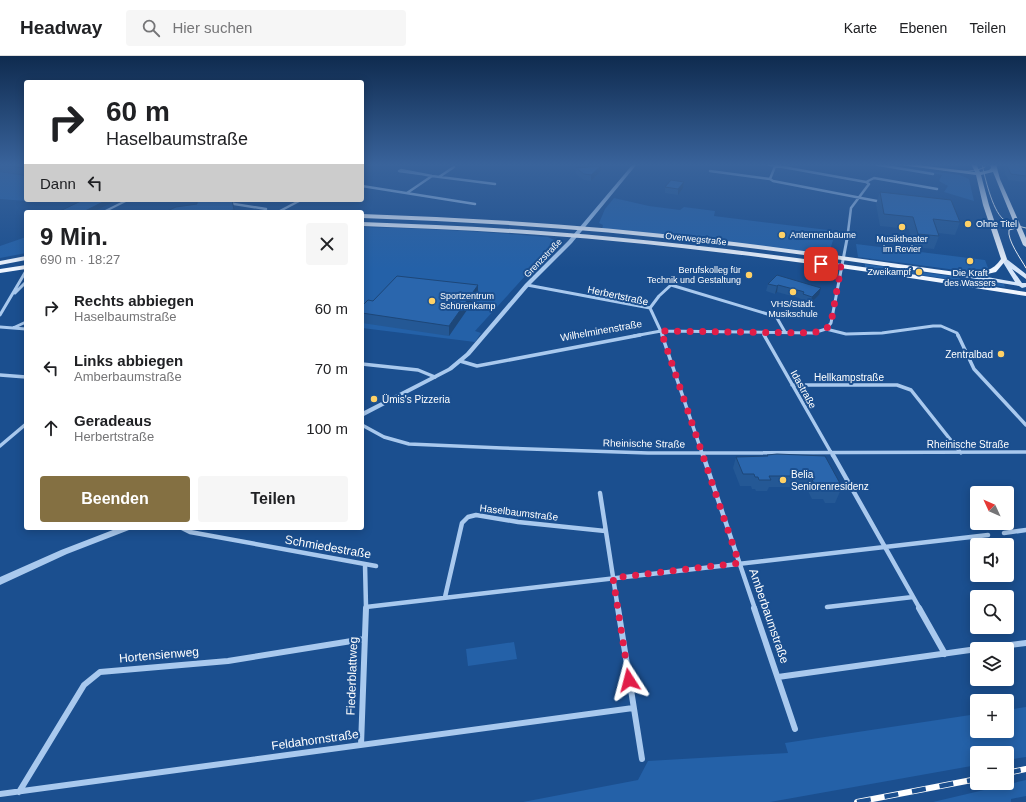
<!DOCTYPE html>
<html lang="de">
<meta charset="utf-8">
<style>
:root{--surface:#fff;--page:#f6f6f6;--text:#202124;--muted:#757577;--line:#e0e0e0;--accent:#847042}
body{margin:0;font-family:Arial,sans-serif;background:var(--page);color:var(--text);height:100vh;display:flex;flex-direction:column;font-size:15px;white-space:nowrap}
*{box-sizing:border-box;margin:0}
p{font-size:13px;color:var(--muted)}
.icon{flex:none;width:22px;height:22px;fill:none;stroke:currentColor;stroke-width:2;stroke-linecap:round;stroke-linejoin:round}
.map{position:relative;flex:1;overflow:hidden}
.panel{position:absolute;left:24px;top:154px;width:340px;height:320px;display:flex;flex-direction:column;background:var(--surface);border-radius:4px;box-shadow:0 2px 10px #0003}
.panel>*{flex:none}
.hud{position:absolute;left:24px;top:24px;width:340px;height:122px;border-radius:4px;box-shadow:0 2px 10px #0003;background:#fff;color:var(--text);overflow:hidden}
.needle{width:26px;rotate:314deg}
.buttons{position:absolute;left:970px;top:430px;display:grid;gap:8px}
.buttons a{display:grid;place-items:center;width:44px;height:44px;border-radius:4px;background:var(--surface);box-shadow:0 2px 10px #0003;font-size:20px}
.pin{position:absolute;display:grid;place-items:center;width:34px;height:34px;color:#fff;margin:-17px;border-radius:8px;box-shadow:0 2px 6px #0006}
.me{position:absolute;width:44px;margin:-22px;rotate:351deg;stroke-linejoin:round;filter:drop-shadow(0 0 3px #0008)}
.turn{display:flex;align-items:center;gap:14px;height:84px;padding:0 16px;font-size:18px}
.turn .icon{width:52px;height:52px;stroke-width:2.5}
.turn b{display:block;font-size:28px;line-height:34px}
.then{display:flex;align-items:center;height:38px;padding:0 16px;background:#0003;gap:8px;font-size:15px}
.round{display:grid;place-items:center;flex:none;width:42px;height:42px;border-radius:4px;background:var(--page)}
.overview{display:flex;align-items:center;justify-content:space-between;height:68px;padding:0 16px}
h1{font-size:24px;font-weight:700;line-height:30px}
.action{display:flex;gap:8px;margin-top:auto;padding:8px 16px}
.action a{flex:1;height:46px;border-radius:4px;background:var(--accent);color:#fff;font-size:16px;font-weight:700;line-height:46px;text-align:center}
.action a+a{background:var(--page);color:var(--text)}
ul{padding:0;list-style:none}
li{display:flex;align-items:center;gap:12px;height:60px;padding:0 16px}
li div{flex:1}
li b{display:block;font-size:15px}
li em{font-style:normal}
header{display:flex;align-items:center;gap:24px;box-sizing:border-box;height:56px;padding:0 20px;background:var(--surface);border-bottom:1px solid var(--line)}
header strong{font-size:19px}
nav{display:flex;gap:22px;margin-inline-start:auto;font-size:14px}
.search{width:280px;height:36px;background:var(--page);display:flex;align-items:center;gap:10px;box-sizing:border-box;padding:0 14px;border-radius:4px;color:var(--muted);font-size:15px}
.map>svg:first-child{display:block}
.green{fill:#2461a8}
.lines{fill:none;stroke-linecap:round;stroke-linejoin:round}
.minor-far4{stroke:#a9c9ee;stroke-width:2.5}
.minor-far3{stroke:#a9c9ee;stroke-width:3}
.minor-far2{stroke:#a9c9ee;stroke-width:3.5}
.minor-far1{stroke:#a9c9ee;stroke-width:4.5}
.minor{stroke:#a9c9ee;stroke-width:6}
.tertiary{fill:#a9c9ee;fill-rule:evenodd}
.secondary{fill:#d6e6fa;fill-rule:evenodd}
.primary{fill:#f0f6ff;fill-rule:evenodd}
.tram{stroke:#fff;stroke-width:1}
.rail-casing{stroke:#fff;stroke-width:6}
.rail{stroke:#1b4f8f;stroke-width:4.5;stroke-dasharray:14;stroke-linecap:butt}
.wall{fill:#245895}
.shaded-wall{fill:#1d4779}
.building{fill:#2a66ad;stroke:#1d4779}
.route{stroke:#e11d48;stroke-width:7;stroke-dasharray:0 12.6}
.poi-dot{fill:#ffd166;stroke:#1b4f8f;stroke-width:1.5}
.labels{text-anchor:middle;stroke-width:4;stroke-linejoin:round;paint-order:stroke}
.far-poi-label{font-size:9px;fill:#fff;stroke:#1b4f8f;text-anchor:start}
.far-street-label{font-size:9px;fill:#fff;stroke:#1b4f8f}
.street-label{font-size:10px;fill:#fff;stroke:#1b4f8f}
.poi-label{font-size:10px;fill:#fff;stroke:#1b4f8f;text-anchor:start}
.near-street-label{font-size:12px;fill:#fff;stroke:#1b4f8f}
</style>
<header>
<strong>Headway</strong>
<div class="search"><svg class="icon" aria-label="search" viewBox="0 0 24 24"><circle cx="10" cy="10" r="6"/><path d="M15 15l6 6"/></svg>Hier suchen</div>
<nav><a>Karte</a><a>Ebenen</a><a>Teilen</a></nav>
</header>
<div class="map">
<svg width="1026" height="746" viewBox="0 0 1026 746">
<rect width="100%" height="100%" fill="#1b4f8f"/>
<path class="green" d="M882,109L960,119L969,123L974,145L944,136L948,130L939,125L942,119Z
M0,116L26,120V144H30L26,145L0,143Z
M614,142L649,150L680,154L684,151L715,155L714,160L836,175L830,194L824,195L823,198L602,173L603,169L599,167L605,153Z
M362,171C424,172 486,176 548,181L554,184L527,218L475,275L481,277L475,286L362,272Z
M26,181V197L0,202V190Z
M856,188L985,204L988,212L973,216L964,215L858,201Z
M865,208L999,227L1004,228L1005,231L865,211Z
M514,586L517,603L468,610L466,593Z
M1026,651V701L1007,704V697H977V709L770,746H523L638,724L648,705L788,697L785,687L977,658V675H1007V654Z
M1026,724V740L1011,743V746H933Z"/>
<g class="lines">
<path class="minor-far4" d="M766,108L866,126
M776,108L770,123L773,125L882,146
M873,108L933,118
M362,110L366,108
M710,115L770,123
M421,118L399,115L401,114L432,120L495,128
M439,121L454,111
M866,126L874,122L937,133
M362,130L475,148
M407,137L432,120
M228,147L266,153
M278,156L301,144
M847,184L851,152L869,128L866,126"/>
<path class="minor-far3" d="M527,229L650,252L663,280
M15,237L26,226
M650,252L659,240L671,229L774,260L777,262L785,276
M0,259L26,215
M0,271L26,273
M13,272L26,266
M826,273L831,267L847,183
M763,276L765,280
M634,280L661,275L813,277L826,273L846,278L882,277L933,270H941L957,277L958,280"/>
<path class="minor-far2" d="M662,279L703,400
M764,279L833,400
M958,279L974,313L1026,369
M460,305L477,310L640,279
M362,308L418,314L435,321
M0,319L26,321
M792,329H897L911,334L961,397
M362,369L384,381L409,388L502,392L648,397L1026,396
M0,390L26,368"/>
<path class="minor-far1" d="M703,399L755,553
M833,399L920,553
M600,437L618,553
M182,472L190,476L376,510
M1004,477L1026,474
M365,508L366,551L988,479
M445,541L462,467L468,461L476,459L518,466L605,475
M827,551L913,541
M366,553V551"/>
<path class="minor" d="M618,552L642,703
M754,552L795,673
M919,552L945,598
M979,593L1026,587
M778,621L977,593
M361,689L366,552
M19,736L84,629L100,616L228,605L364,583
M0,738L633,652"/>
<path class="tertiary" d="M633,108H637L572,187L529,230L470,299L452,314L362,361V356L448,312L466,297L525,228L568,185Z
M125,144H130L106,156H101Z
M118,472H130L129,474L67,498L0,529V521L61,494Z"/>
<path class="secondary" d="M1004,201L1026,218V223L1012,213L1022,227H1026V231L1022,232L1019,230L970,222L967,220L970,218L1015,226L1001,203Z"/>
<path class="primary" d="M893,108H909L975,116L971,108H976L980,116L989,114L991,112L990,108H996L1000,123L1026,182V191L1023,189L993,116L981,119L989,149L1007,203L996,216L970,222C883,210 796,197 708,187C593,173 478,166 362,162V158C478,162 593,169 708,183C796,193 883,206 970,218C983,216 993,215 1001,203L983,149L976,119Z
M362,166C446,169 530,173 613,181C752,194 889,214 1026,236V240C889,218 752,198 613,185C530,177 446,173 362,170Z
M26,200V204L0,209V205Z
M26,209V213L0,217V213Z"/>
<path class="tram" d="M910,108C929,111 968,121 985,111
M982,108C985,122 992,153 1003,163C1009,168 1018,170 1026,172
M1020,171L1009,174C1007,184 1021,203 1026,212"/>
<defs>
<path id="rail" d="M1007,717L1026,713
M857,746L977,723"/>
</defs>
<use href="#rail" class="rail-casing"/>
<use href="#rail" class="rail"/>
</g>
<path class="wall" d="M0,108H26V119L2,116L0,111Z
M1006,108L1026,114V124L1024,126L1008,124L1004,114Z
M601,110V115L591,125L584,124L576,118V112Z
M684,126L683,132L678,139L665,137V131Z
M880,136L960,166L955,179L938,177L939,180L934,193L913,191L909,173L880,170L876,148Z
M777,219L819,239L810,248L801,245V243L799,242L777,236L775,238L766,235L768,228Z
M478,229V238L449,280L362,267V250L373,245Z
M767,399L842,431L835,447H825L823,443H812L806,431H769L767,435H756L755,433H752L751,430H740L733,412L736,401L766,400Z"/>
<path class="shaded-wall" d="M601,110V115L591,125V119Z
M684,126L683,132L678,139V133Z
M107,144H117L93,156H83Z
M232,144L235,156H217Z
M478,229V238L449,280V270Z
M778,229L777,236L775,238L777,230Z
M821,232L819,239L810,248L812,241Z"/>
<path class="building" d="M0,108H26V112L0,109Z
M1006,108L1022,110L1025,111L1026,114V120L1011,118Z
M601,110L591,119L584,118L576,112Z
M671,124L684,126L678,133L665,131Z
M880,136L951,144L960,166L933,163L939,180L918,178L913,161L884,158Z
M83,144H107L83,156H71L60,155Z
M201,144H232L234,154L217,156H165L176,151L197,148V146Z
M777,219L821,232L812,241L803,238L804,236L801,235L778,229L777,230L768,228Z
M397,220L478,229L449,270L362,257V250L368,244L373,245Z
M777,398L825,400L842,431H838L840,435H829L827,431H816L810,420H769L771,424H759L758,421H755L754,418H743L736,401L768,400L767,399Z"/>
<linearGradient id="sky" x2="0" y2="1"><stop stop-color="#0f2b4f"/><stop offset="0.51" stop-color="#39639b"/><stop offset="1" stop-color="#39639b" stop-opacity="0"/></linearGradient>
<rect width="1026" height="213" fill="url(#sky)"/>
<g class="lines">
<path class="route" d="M629,624L613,522L739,507L661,275L813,277L826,273L831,267L841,211L821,208"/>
</g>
<g class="poi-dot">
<circle cx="968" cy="168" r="4"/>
<circle cx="902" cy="171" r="4"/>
<circle cx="782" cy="179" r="4"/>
<circle cx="970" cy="205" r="4"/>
<circle cx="919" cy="216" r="4"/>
<circle cx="749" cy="219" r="4"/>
<circle cx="793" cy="236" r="4"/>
<circle cx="432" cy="245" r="4"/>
<circle cx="1001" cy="298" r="4"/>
<circle cx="374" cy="343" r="4"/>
<circle cx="783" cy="424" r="4"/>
</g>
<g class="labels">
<g class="far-poi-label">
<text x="976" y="171">Ohne Titel</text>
<text x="790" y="182">Antennenbäume</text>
<text x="902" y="186" text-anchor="middle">Musiktheater<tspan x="902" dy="10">im Revier</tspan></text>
<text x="741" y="217" text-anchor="end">Berufskolleg für<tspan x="741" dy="10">Technik und Gestaltung</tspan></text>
<text x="911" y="219" text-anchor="end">Zweikampf</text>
<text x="970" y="220" text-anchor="middle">Die Kraft<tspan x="970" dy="10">des Wassers</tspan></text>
<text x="440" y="243">Sportzentrum<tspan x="440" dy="10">Schürenkamp</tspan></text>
<text x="793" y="251" text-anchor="middle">VHS/Städt.<tspan x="793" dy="10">Musikschule</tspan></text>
</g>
<g class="far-street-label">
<text transform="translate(696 183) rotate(6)" y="3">Overwegstraße</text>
<text transform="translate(543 202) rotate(-46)" y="3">Grenzstraße</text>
</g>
<g class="street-label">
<text transform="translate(618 239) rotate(12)" y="4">Herbertstraße</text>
<text transform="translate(601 274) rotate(-10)" y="4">Wilhelminenstraße</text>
<text x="849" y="325">Hellkampstraße</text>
<text transform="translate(804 333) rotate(61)" y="4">Idastraße</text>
<text transform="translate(644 387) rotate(1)" y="4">Rheinische Straße</text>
<text x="968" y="392">Rheinische Straße</text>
<text transform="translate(519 456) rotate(7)" y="4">Haselbaumstraße</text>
</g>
<g class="poi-label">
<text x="993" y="302" text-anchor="end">Zentralbad</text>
<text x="382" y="347">Ümis's Pizzeria</text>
<text x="791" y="422">Belia<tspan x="791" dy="12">Seniorenresidenz</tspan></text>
</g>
<g class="near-street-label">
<text transform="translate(328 491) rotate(10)" y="4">Schmiedestraße</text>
<text transform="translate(769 560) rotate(71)" y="4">Amberbaumstraße</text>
<text transform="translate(159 599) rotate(-5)" y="4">Hortensienweg</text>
<text transform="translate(352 620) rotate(-88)" y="4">Fiederblattweg</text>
<text transform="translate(315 684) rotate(-8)" y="4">Feldahornstraße</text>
</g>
</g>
</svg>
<div class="buttons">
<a><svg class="needle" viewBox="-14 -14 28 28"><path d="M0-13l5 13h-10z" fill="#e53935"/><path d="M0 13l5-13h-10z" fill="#757577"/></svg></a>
<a><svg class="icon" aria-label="sound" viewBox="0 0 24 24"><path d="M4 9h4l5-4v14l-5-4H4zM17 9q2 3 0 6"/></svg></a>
<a><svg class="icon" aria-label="search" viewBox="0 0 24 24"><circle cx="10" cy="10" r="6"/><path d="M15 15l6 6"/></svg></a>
<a><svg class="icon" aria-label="layers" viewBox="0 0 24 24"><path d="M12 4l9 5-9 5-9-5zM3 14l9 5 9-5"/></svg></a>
<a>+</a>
<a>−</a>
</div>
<div class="pin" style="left:821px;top:208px;background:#d93025"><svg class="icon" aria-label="arrive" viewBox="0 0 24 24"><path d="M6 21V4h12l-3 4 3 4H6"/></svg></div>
<svg class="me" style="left:629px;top:624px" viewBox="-20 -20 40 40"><path d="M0-17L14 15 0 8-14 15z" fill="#e11d48" stroke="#fff" stroke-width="4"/></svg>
<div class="hud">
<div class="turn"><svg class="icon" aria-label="right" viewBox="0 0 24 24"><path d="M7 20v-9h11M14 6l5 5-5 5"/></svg><div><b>60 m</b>Haselbaumstraße</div></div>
<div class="then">Dann<svg class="icon" aria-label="left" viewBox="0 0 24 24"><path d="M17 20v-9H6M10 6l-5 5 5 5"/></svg></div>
</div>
<section class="panel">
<div class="overview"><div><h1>9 Min.</h1><p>690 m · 18:27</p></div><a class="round"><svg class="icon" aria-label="close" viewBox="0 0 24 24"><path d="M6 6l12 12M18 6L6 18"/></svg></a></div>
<ul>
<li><svg class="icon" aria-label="right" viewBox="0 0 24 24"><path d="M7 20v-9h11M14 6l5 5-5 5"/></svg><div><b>Rechts abbiegen</b><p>Haselbaumstraße</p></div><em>60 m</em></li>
<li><svg class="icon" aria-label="left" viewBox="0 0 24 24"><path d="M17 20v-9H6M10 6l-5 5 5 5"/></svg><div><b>Links abbiegen</b><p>Amberbaumstraße</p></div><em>70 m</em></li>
<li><svg class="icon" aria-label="ahead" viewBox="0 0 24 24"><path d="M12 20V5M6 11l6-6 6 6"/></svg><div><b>Geradeaus</b><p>Herbertstraße</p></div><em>100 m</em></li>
</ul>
<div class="action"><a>Beenden</a><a>Teilen</a></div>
</section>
</div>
